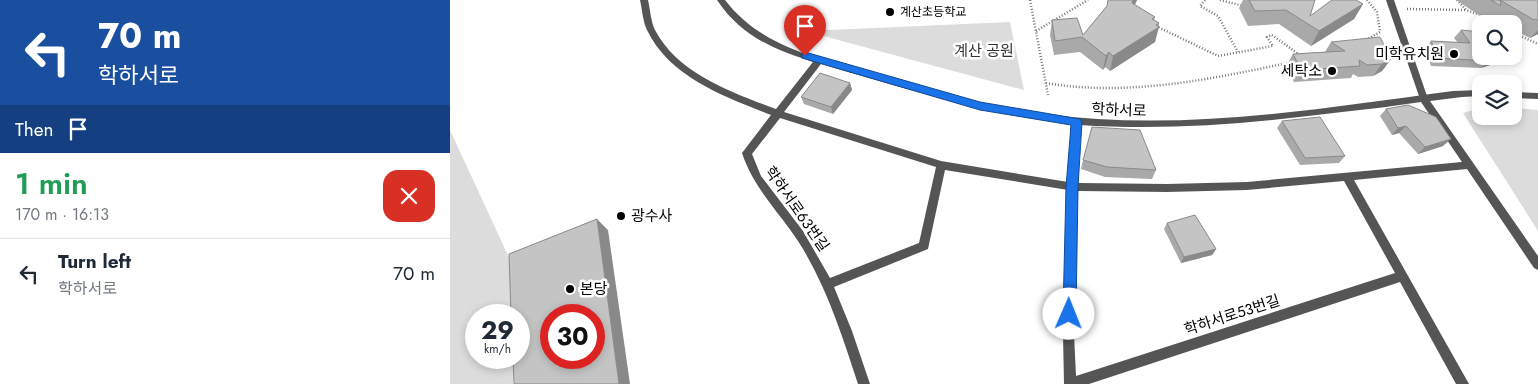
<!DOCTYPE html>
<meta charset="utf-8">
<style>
:root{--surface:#fff;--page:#f2f2f3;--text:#1f2937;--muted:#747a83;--line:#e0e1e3}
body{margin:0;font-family:Jost,"Noto Sans KR",sans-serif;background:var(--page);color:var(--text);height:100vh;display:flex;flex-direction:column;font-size:19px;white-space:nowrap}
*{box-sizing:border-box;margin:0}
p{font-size:16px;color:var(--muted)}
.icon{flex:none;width:28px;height:28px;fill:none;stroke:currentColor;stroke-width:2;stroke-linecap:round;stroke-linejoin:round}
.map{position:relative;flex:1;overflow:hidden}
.sheet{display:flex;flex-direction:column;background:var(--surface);width:450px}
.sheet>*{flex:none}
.banner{background:#1a4fa0;color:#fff;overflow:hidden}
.fabs{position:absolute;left:1022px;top:15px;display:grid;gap:10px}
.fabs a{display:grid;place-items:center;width:50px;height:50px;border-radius:10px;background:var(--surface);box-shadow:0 2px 8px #0003;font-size:25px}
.speed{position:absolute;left:15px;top:304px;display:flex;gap:10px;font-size:25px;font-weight:700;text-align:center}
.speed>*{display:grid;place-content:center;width:65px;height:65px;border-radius:50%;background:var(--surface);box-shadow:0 2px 8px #0003;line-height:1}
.speed small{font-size:12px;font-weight:400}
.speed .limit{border:8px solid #d22;background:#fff;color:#111}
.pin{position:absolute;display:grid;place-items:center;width:42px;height:42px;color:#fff;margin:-51px -21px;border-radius:50% 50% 50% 0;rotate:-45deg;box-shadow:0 0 5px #0007}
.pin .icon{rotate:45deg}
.me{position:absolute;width:55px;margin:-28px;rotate:1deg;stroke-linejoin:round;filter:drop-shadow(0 0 4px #0008)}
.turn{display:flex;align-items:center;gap:18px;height:105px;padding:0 15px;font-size:22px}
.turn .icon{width:65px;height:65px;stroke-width:2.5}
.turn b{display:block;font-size:35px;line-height:42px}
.then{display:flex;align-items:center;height:48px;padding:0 15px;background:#0003;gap:10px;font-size:19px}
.round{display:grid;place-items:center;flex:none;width:52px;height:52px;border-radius:15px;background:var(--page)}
.overview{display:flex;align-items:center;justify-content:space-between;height:85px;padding:0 15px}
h1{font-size:30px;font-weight:600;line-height:38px;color:#1e9e55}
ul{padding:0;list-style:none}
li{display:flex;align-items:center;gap:15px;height:70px;padding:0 15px;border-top:1px solid var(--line)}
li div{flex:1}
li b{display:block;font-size:19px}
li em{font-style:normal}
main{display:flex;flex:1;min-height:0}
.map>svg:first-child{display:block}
.green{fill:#dcdcdc}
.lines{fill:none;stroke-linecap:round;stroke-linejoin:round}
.path{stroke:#777;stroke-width:2.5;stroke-dasharray:1 2;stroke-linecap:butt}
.service{fill:#555;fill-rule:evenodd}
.minor{fill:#555;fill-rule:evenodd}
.wall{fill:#a9a9a9}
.shaded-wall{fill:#898989}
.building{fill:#c4c4c4;stroke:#898989;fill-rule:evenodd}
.route{fill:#1a73e8;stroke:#114b97}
.poi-dot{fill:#000;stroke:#fff;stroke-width:2}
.labels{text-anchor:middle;stroke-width:5;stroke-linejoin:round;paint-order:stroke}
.far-poi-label{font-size:12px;fill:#000;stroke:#fff;text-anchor:start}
.park-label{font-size:15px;fill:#333;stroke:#fff}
.poi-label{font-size:15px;fill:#000;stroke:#fff;text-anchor:end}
.street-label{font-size:15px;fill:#000;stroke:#fff}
</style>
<main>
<section class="sheet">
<div class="banner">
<div class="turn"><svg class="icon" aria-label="left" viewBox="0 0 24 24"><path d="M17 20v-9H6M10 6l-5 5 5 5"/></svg><div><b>70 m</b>학하서로</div></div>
<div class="then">Then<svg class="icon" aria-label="arrive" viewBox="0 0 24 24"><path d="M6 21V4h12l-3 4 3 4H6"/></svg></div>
</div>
<div class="overview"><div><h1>1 min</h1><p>170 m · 16:13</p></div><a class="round" style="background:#d93025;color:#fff"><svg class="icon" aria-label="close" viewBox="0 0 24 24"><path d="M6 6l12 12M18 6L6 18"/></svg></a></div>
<ul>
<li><svg class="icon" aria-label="left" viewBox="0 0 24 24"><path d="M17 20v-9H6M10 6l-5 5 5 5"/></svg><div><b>Turn left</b><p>학하서로</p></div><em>70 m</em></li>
</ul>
</section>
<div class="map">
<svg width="1088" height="384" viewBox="0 0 1088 384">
<rect width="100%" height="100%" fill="#fff"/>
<path class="green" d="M560,22L574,90L355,31Z
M1031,108V116H1064V108L1088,110V231L1013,113Z
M0,130L61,262L62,315H26V358H63V384H0Z"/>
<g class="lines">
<path class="path" d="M580,0L598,95
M755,0L750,6L768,16L788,52
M770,0L794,6
M1007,0L1016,10L1030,15
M957,9L1016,10
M1038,18L1048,24
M706,26L768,56L823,46L817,37L822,35L851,56
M586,31L638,0
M1064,33L1088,44
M916,40L930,32L927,12L917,0
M596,83C678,97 762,79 842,62"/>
<path class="service" d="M936,0H944L978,99L977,101H971L970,99Z"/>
<path class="minor" d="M190,0H198C200,9 201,22 205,30C228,74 283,93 326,109L363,62C323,49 291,36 267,0H275C311,47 367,58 421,73C479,89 535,106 595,114C731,132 868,109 1003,91L1031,90V96L1012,97L980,101L1088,256V270L1084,268L1017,169L904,180L1019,384H1006L950,282L639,384H614L613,334L618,190L495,170L478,249L384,287L402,331L420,384H408C393,338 378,291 353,249C333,215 305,192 292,153L321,115C276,97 220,78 197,30C193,22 192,9 190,0ZM371,64C454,88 535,114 621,124L618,182L491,161L334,112ZM971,102L1012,162L797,182L717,184L628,183L630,125C718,131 805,123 892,112C919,109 945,106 971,102ZM330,118L486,167L469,243L380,278L353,231L311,176L302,154ZM894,181L945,273L626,376L624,334L628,191L717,192L797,190Z
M1064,92L1088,93V99L1064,98Z"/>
</g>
<path class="wall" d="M658,0H687L685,5L705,17L704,20L708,26L705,42L660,71L655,67L653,70L630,52L604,55L600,35L602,20L633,35L657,6Z
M793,0H865L860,16L913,4L904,19L861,46L829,24L798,26L789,8Z
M1006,0H1088V34L1080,38L1072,34L1071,35L1064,31V24H1052L1041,17L1038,21Z
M1011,30L1031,56H1052L1046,63L1031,68L981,66L975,49L981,41L1008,43L1004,38Z
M881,42L941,59L932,71L923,76L908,77L903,74L901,78L844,82L836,66L843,54L875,52Z
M400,83L402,90L383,114L354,104L351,97Z
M936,109L993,146L968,154L949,133L942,135L930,116Z
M832,121L895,156L889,163L850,165L827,128Z
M633,160L706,170L702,179L655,177L631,169Z
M717,223L766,249L762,255L731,263L714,229Z"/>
<path class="shaded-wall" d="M683,0H687L678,18L682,3Z
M913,4L904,19L861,46L869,31Z
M709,23L708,28L709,27L705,42L660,71L663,56Z
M1088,30V34L1080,38Z
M659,52L655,67L653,70L656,56Z
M1051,56H1052L1046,63L1031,68L1039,61Z
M941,59L932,71L923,76L932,64Z
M400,83L402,90L383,114L381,107Z
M956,126L949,133L942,135L948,128Z
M1001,139L993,146L968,154L975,147Z
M147,219L158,230L180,384H169Z
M766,249L762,255L731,263L734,257Z"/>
<path class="building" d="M658,0H683L682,3L705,17L702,19L709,23L706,25L709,27L663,56L659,52L656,56L632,37L605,41L602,20L627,18L633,35L657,6Z
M799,0H865L860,16L882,0H906L913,4L869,31L836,10L805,11Z
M1041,0H1050L1051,6Z
M1050,0H1088V20L1086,19L1084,20Z
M1011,30L1031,32V56H1051L1039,61L988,58L981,41L1020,43Z
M930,37L941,59L932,64L917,65L909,60L910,66L851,70L843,54L895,51L881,42Z
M370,73L400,83L381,107L351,97Z
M958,105L986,117L1001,139L975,147L956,126L948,128L936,109Z
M870,117L895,156L855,158L832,121Z
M642,127L690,130L706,170L657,167L633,160Z
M745,215L766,249L734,257L717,223Z
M147,219L169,384H64L63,358H69V315H61L59,254ZM101,315H144V358H101Z"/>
<path class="route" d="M355,52L530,102L630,119L632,122L628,187L626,314L624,319L619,321L615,319L613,314L616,187L621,125L530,110L352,58V53Z"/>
<g class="poi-dot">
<circle cx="440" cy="12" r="5"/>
<circle cx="1004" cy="54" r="5"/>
<circle cx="882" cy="71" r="5"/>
<circle cx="171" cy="216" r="5"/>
<circle cx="120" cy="289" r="5"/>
</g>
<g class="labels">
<g class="far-poi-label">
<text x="450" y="16">계산초등학교</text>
</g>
<g class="park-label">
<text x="534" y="56">계산 공원</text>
</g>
<g class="poi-label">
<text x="994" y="59">미학유치원</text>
<text x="872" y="76">세탁소</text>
<text x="181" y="221" text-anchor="start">광수사</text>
<text x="130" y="294" text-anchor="start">본당</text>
</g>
<g class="street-label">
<text transform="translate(669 110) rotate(2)" y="5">학하서로</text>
<text transform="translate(347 209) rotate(55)" y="5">학하서로63번길</text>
<text transform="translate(782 315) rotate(-18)" y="5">학하서로53번길</text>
</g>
</g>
</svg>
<div class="fabs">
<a><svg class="icon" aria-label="search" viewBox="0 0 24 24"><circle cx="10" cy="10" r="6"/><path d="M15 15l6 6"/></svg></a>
<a><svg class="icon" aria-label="layers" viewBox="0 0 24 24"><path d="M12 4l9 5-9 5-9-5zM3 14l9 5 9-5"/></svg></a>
</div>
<div class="speed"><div>29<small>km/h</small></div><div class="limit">30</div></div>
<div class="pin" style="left:355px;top:56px;background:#d93025"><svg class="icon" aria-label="arrive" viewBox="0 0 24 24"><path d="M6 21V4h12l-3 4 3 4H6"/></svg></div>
<svg class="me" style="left:619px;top:314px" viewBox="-20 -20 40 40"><circle r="19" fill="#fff"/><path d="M0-13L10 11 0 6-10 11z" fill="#1a73e8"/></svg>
</div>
</main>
